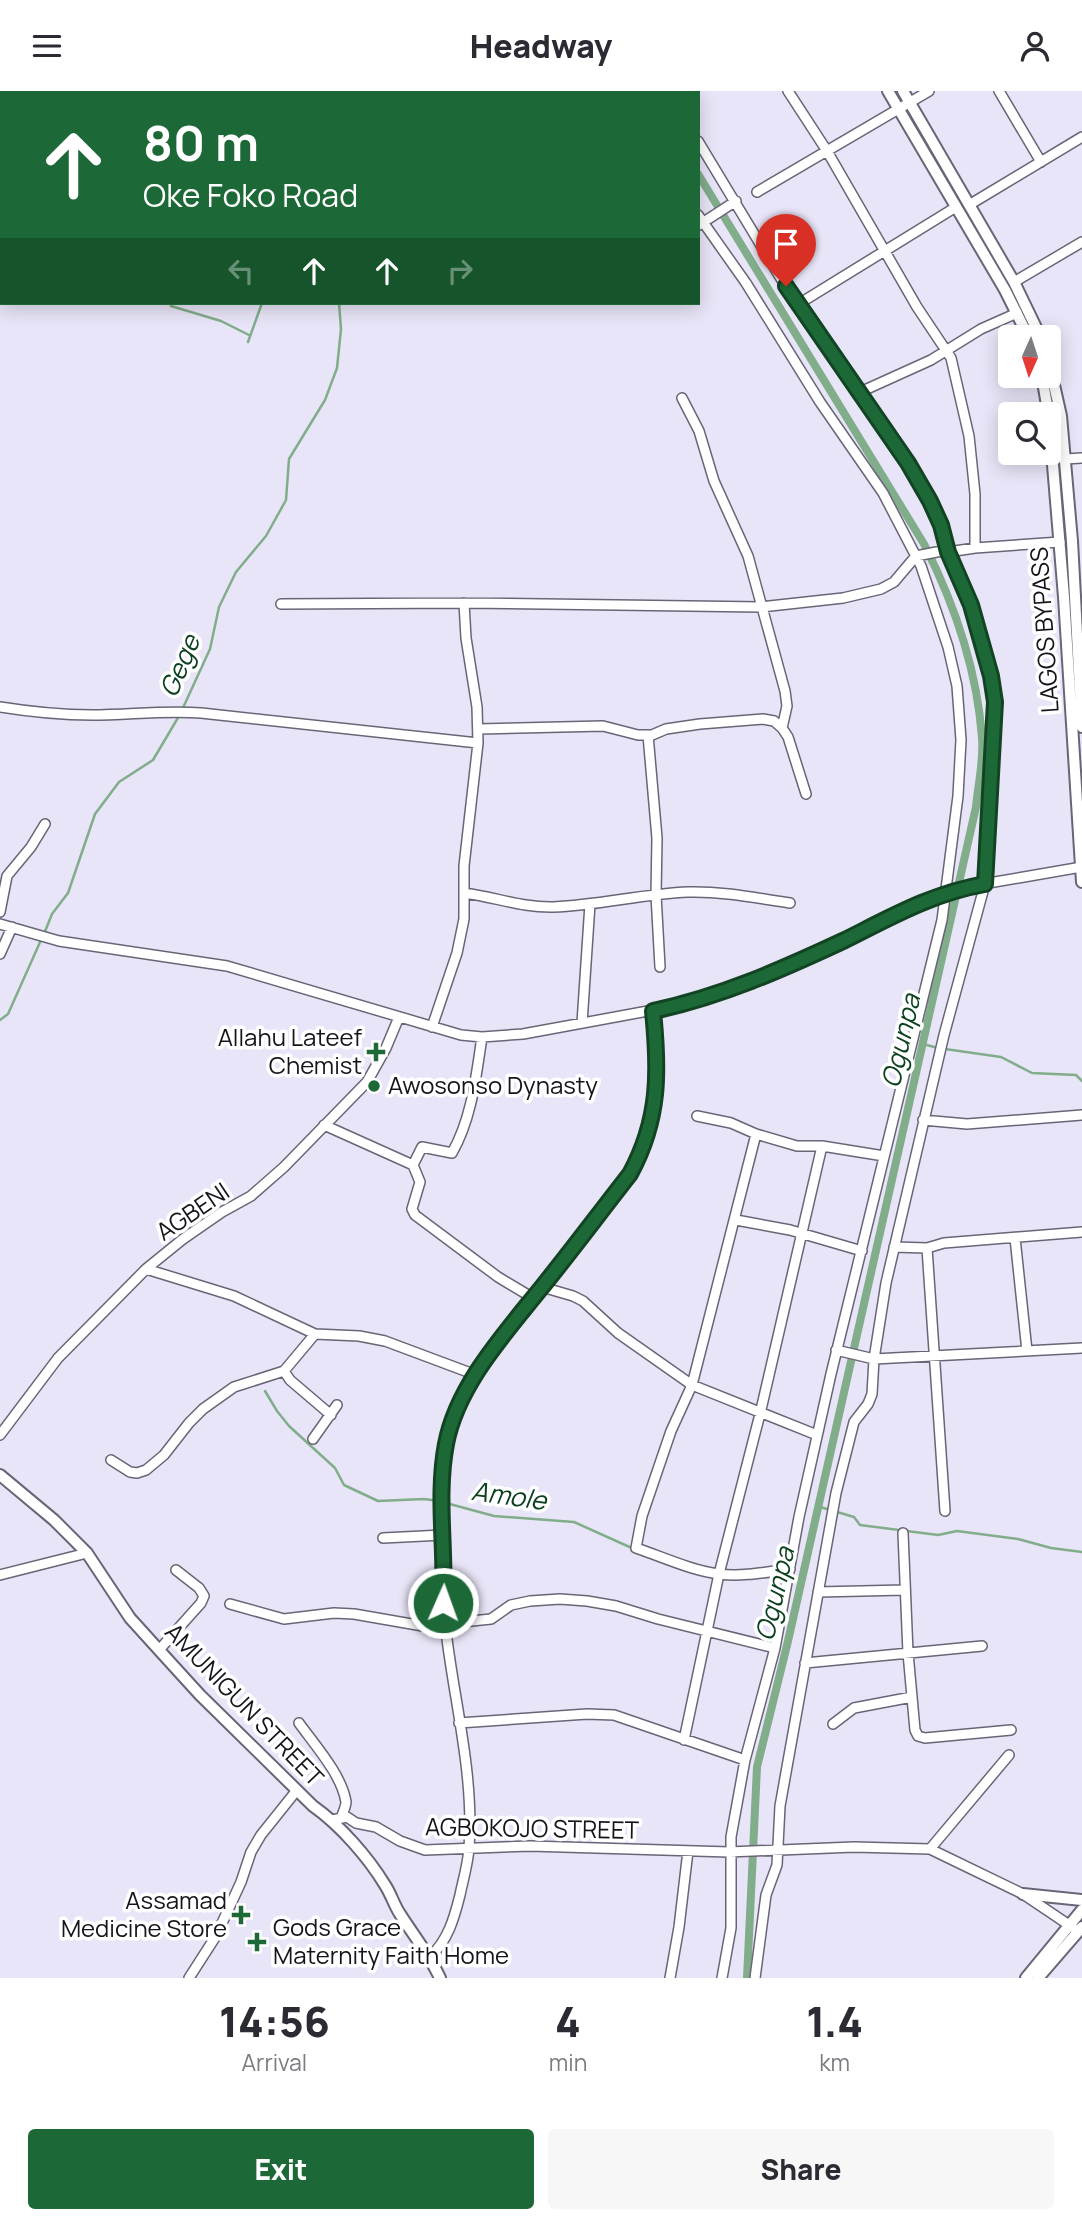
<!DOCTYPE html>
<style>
:root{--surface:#fff;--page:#f7f7f7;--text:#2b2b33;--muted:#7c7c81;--accent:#1c6937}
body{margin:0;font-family:Manrope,sans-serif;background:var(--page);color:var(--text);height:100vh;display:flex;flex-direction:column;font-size:26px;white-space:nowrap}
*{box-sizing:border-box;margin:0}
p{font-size:23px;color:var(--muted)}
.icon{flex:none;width:38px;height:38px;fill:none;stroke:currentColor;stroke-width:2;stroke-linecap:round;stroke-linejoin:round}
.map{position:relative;height:1887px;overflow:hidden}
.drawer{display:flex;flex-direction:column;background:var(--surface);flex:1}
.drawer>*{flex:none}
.top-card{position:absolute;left:0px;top:0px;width:700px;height:214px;box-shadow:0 4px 18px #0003;background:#1c6937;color:#fff;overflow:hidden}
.needle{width:46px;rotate:183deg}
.buttons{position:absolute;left:998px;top:234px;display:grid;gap:14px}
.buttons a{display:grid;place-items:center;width:63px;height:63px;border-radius:7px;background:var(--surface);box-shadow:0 4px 18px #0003;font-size:35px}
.pin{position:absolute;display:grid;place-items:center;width:60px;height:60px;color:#fff;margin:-72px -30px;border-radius:50% 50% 50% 0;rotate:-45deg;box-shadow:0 0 7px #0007}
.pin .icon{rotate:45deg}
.me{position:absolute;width:77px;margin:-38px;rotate:2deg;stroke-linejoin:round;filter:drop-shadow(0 0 5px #0008)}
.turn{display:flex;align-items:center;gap:24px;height:147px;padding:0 28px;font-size:32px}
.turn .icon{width:91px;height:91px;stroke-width:2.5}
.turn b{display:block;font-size:49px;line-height:60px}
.lanes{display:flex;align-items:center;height:66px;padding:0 28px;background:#0003;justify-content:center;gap:35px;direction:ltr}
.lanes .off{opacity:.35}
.eta{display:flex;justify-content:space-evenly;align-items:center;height:119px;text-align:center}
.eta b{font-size:42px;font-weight:800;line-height:49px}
.button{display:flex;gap:14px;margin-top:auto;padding:14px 28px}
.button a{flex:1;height:80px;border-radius:7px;background:var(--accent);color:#fff;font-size:28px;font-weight:800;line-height:80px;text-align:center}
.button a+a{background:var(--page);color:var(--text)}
header{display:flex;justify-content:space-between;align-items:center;height:91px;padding:0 28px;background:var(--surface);font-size:32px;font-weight:800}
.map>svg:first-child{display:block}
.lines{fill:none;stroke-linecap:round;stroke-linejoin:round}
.stream{stroke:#81ad8b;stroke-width:2.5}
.canal{stroke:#81ad8b;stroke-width:8}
.minor-casing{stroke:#696576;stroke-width:12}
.major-casing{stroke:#696576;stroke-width:14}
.minor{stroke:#fff;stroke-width:9}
.major{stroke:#fff;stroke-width:10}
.route-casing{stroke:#124424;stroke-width:18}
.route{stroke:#1c6937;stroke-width:12}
.poi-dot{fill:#1c6937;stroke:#fff;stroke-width:2.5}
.labels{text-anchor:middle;stroke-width:7;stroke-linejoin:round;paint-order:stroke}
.street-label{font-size:24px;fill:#15141a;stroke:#fff}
.poi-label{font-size:24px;fill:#15141a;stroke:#fff;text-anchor:end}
.water-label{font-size:26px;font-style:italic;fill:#0c4120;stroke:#fff}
</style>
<header><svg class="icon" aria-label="menu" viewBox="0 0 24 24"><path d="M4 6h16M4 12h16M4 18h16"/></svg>Headway<svg class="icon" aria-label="person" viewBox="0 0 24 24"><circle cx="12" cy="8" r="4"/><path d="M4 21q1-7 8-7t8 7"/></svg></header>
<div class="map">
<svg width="1082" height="1887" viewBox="0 0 1082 1887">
<rect width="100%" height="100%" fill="#e9e5f8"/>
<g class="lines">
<path class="stream" d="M324,0L325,2
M273,2L276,0
M0,146H2
M172,212L171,215L221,230L249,244
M248,251L262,212
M182,619L210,558L219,516L236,481L266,445L286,409L289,368L325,309L337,277L341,238L339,212
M44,843L52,823L68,802L95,723L119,691L153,669L179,625
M0,929L8,923L41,849
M923,953L938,957
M945,958L1001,966L1032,982L1076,984L1082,990
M265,1300L277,1320L289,1335L335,1377L344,1394L378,1410L424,1408L439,1410
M446,1412L494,1425L574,1431L634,1458
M817,1415L854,1426L860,1434L938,1444L957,1440L1018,1448L1051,1457L1082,1461
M765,1486L787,1487"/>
<path class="canal" d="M648,0L649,2
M698,83L924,453C955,514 977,578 982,647C984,669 978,694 976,716L788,1550L757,1676L747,1887"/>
<defs>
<path id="minor" d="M432,0L433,2
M607,0L609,2
M666,0L667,2
M788,0L827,60L917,216L951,267L969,345L975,403V457
M999,0L1041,71
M698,50L797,214L908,372L930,410L941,434L948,461L971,514L991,585L995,611L985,793L944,944L886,1192L874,1268L872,1303L868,1313L854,1331L836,1402L780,1715L777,1774L766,1804L755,1887
M757,101L929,0
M969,114L1082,46
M698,124L746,192L820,311L883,402L921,475L948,556L957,595L961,649L958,705L942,829L831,1283L799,1426L775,1557L745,1669L731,1746V1837L722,1887
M699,134L736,110
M1014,191L1082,151
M797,214L956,116
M858,302L931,269L981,238L1017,222
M682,307L699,340L714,390L748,465L785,600L787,615L782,637
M1065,368L1082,367
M281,513L464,512L761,516L843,507L881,498L894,491L916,465L947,459L948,461L975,457L1060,451
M0,616C31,621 61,624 92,624C129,624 165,619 201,622L478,652
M479,638L603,635L638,644H652L666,638L700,633L763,628L774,630L782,637L788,646L806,703
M648,644L657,747L656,804L660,876
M464,802C495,806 523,817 554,816C599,814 643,803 688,801C722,800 756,807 790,812
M0,821L7,785L31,756L45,733
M0,833L59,850L227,875L461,944L482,946L523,943L686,913L715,904L809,865L928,807L977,794L1082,776
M0,863L12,836
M582,932L590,813
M432,936L457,862L464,828V775L478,652L477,616L466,547L464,512
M482,946C476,985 472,1027 452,1062L422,1056L413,1074L420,1091L412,1118L415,1124L498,1186L533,1207
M697,1025L731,1032L756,1043L797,1055H822L884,1065
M923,1029L967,1033L1082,1024
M324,1034L413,1074
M756,1043L692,1294L671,1340L642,1425L636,1457C663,1466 690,1479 719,1483C742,1486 767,1481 790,1478
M736,1129L790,1139L862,1160
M1015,1147L1027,1260
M894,1156L927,1157
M146,1178L234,1205L315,1243L359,1245L385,1250L476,1284
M542,1196L573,1205L583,1210L618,1242L692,1294L817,1344
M836,1259L874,1268L1082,1257
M284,1280L290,1289L331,1324
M0,1344L58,1267L146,1178L183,1148L222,1121L251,1105L284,1076L367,991L386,957L399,926
M313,1348L337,1314
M111,1369L130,1381L137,1382L146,1379L164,1364L189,1332L203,1318L234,1296L284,1280L315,1243
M945,1420L927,1157L944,1152L1082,1141
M903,1442L908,1562L915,1639L918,1645L925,1647L1011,1639
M383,1447L443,1444
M0,1484L87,1462
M818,1501L905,1499
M230,1513L284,1528L334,1522L354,1523L423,1535L491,1528L511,1514L530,1510L560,1508L587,1510L616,1515L658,1528L775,1557
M159,1559L201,1512L204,1505L199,1497L176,1479
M805,1572L982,1555
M299,1632C314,1653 342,1684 346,1711C346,1715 343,1722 341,1727
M459,1632L587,1623L614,1624L745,1669
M833,1633L854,1617L912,1606
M684,1649L719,1483L760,1323L822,1055
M332,1729L347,1726L356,1732L376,1736L400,1750L425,1759L530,1755L729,1761L854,1756L930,1758L1023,1803L1075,1838
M930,1758L1009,1664
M430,1866C448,1849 454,1828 460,1804C463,1789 468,1773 469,1757C475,1675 449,1593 443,1512C446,1459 436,1405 446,1353C457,1294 506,1241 542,1196C572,1159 601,1120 630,1083C660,1028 659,980 653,920
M189,1887L216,1845L241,1791L251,1761L261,1744L297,1699
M670,1887L679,1836L688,1760"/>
<path id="major" d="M888,0L1005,199L1029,247
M903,0L1014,191L1041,247
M1048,267L1061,325L1072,450L1082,636
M1042,285L1049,326L1064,506L1082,791
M0,1384L54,1429L87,1462L130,1527L159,1559L200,1604L313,1715C340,1734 368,1766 385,1794C391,1803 394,1814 400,1823C414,1845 429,1863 440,1887
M1023,1803L1082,1809
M1026,1887L1082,1819
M1038,1887L1082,1836"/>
</defs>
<use href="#minor" class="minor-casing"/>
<use href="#major" class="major-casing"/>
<use href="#minor" class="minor"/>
<use href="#major" class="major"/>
</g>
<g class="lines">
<defs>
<path id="route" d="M443,1512C446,1459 436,1405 446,1353C457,1294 506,1241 542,1196C572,1159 601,1120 630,1083C660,1028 659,980 653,920C720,906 783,878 845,849C891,826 933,802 985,793L995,611L991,585L971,514L948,461L941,434L930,410L908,372L786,195"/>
</defs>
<use href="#route" class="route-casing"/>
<use href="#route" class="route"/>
</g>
<g class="poi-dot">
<path d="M372.5 950.5h7v7h7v7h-7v7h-7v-7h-7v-7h7z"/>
<circle cx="374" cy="995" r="7"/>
<path d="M237.5 1813.5h7v7h7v7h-7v7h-7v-7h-7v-7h7z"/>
<path d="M253.5 1840.5h7v7h7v7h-7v7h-7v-7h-7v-7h7z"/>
</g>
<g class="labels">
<g class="street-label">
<text transform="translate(1045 539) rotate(-94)" y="8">LAGOS BYPASS</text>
<text transform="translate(193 1121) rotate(-34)" y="8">AGBENI</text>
<text transform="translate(244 1614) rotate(46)" y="8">AMUNIGUN STREET</text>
<text transform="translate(532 1738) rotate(1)" y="8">AGBOKOJO STREET</text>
</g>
<g class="poi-label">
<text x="362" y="955">Allahu Lateef<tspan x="362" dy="28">Chemist</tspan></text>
<text x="388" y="1003" text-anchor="start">Awosonso Dynasty</text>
<text x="227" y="1818">Assamad<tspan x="227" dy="28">Medicine Store</tspan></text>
<text x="273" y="1845" text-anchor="start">Gods Grace<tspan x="273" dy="28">Maternity Faith Home</tspan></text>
</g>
<g class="water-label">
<text transform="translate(180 575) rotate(-67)" y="9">Gege</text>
<text transform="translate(901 950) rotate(-77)" y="9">Ogunpa</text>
<text transform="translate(509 1405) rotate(8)" y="9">Amole</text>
<text transform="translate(775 1503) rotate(-77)" y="9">Ogunpa</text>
</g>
</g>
</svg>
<div class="buttons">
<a><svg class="needle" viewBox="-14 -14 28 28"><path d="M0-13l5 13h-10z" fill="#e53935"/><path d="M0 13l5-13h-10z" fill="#7c7c81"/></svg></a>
<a><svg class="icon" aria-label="search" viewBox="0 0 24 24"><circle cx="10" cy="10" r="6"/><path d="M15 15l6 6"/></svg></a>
</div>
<div class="pin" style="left:786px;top:195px;background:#d93025"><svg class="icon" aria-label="arrive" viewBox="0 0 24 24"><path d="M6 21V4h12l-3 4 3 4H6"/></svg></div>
<svg class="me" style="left:443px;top:1512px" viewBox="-20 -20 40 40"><circle r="17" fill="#1c6937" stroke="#fff" stroke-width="3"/><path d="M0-11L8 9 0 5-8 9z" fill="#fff"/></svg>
<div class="top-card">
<div class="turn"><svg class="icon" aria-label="ahead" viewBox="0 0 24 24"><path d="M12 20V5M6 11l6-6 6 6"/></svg><div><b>80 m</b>Oke Foko Road</div></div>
<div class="lanes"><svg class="icon off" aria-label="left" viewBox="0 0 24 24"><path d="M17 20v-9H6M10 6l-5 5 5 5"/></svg><svg class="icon" aria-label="ahead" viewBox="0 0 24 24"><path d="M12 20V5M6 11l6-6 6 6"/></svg><svg class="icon" aria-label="ahead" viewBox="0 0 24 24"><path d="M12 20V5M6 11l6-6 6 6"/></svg><svg class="icon off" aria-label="right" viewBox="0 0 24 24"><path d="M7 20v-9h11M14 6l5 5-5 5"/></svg></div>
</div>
</div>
<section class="drawer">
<div class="eta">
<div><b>14:56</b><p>Arrival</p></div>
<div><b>4</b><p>min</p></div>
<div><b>1.4</b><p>km</p></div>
</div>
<div class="button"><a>Exit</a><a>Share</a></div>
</section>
